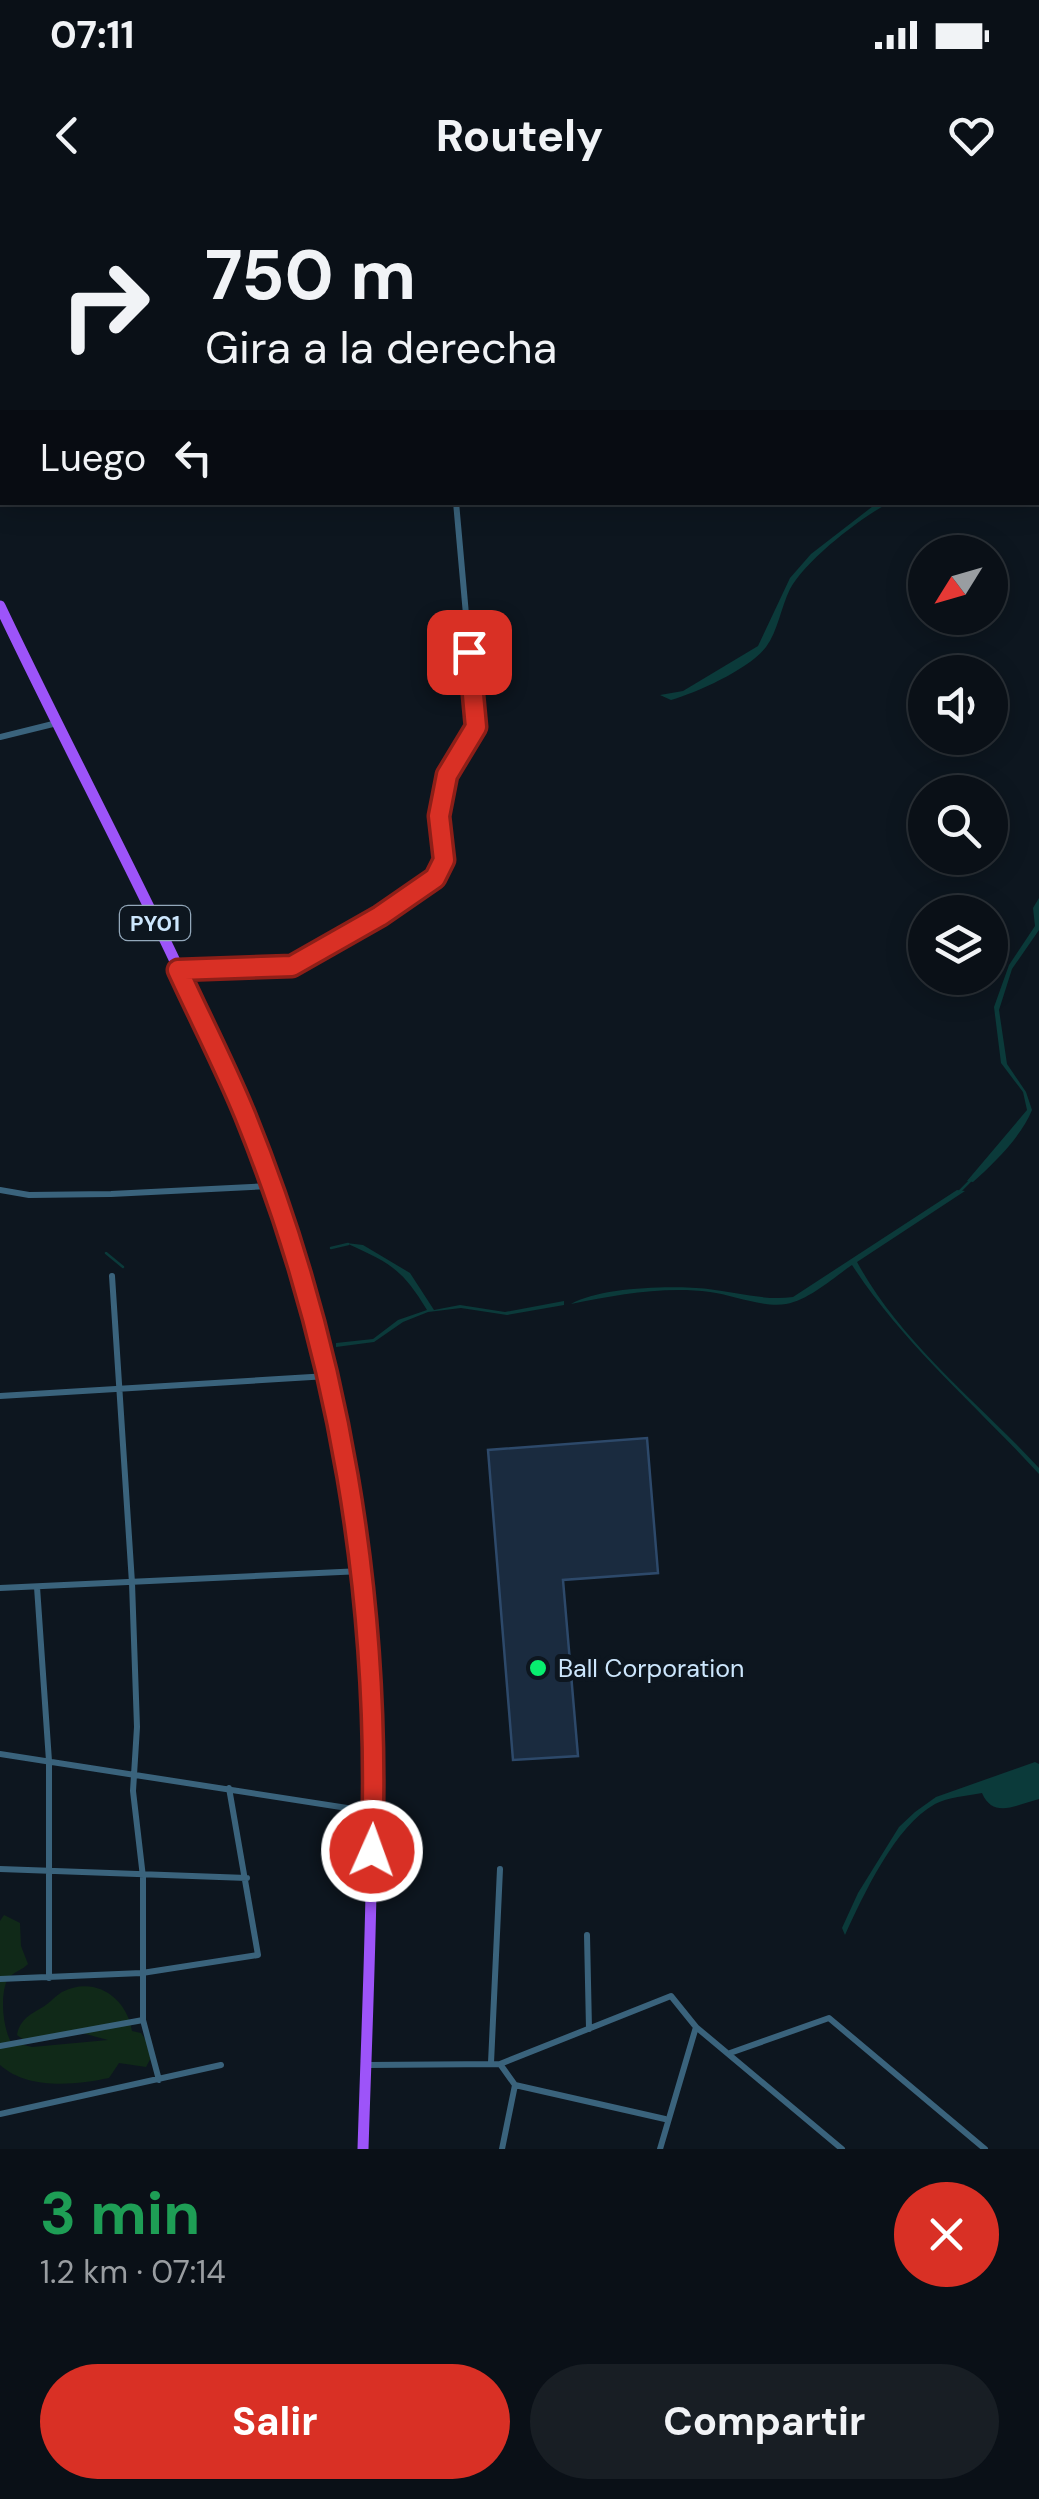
<!DOCTYPE html>
<html lang="es">
<meta charset="utf-8">
<style>
:root{--surface:#0a1017;--page:#181e24;--text:#f1f3f6;--muted:#999da1;--line:#2a3036;--accent:#d93025}
body{margin:0;font-family:"DM Sans",sans-serif;background:var(--page);color:var(--text);height:100vh;display:flex;flex-direction:column;font-size:38px;white-space:nowrap}
*{box-sizing:border-box;margin:0}
p{font-size:32px;color:var(--muted)}
.icon{flex:none;width:55px;height:55px;fill:none;stroke:currentColor;stroke-width:2;stroke-linecap:round;stroke-linejoin:round}
.map{position:relative;height:1949px;overflow:hidden}
.side{display:flex;flex-direction:column;background:var(--surface);flex:1}
.side>*{flex:none}
.hud{position:absolute;left:0px;top:0px;width:1040px;height:305px;box-shadow:0 5px 25px #0003,0 0 0 2px var(--line);background:#0a1017;color:var(--text);overflow:hidden}
.needle{width:65px;rotate:233deg}
.buttons{position:absolute;left:908px;top:335px;display:grid;gap:20px}
.buttons a{display:grid;place-items:center;width:100px;height:100px;border-radius:50%;background:var(--surface);box-shadow:0 5px 25px #0003,0 0 0 2px var(--line);font-size:50px}
.pin{position:absolute;display:grid;place-items:center;width:85px;height:85px;color:#fff;margin:-42px;border-radius:20px;box-shadow:0 5px 15px #0006}
.me{position:absolute;width:110px;margin:-55px;rotate:2deg;stroke-linejoin:round;filter:drop-shadow(0 0 8px #0008)}
.turn{display:flex;align-items:center;gap:35px;height:210px;padding:0 40px;font-size:45px}
.turn .icon{width:130px;height:130px;stroke-width:2.5}
.turn b{display:block;font-size:70px;line-height:85px}
.then{display:flex;align-items:center;height:95px;padding:0 40px;background:#0003;gap:20px;font-size:38px}
.round{display:grid;place-items:center;flex:none;width:105px;height:105px;border-radius:52px;background:var(--page)}
.head{display:flex;align-items:center;justify-content:space-between;height:170px;padding:0 40px}
h1{font-size:60px;font-weight:700;line-height:75px;color:#1e9e55}
.action{display:flex;gap:20px;margin-top:auto;padding:20px 40px}
.action a{flex:1;height:115px;border-radius:60px;background:var(--accent);color:#fff;font-size:40px;font-weight:700;line-height:115px;text-align:center}
.action a+a{background:var(--page);color:var(--text)}
.status{display:flex;justify-content:space-between;align-items:center;height:70px;padding:0 50px;background:var(--surface);direction:ltr}
.status svg{height:28px;fill:currentColor}
header{display:flex;justify-content:space-between;align-items:center;height:130px;padding:0 40px;background:var(--surface);font-size:45px;font-weight:700}
.map>svg:first-child{display:block}
.green{fill:#102918}
.water{fill:#0b3a3a}
.lines{fill:none;stroke-linecap:round;stroke-linejoin:round}
.stream{stroke:#0b3a3a;stroke-width:2.5}
.building{fill:#1a2b3f;stroke:#2d496a;stroke-width:2.5}
.minor{stroke:#3a637c;stroke-width:6}
.trunk{stroke:#9d54f9;stroke-width:11}
.route-casing{stroke:#8d1f18;stroke-width:25}
.route{stroke:#d93025;stroke-width:18}
.poi-dot{fill:#08ee6f;stroke:#0d161f;stroke-width:4}
.labels{text-anchor:middle;stroke-width:10;stroke-linejoin:round;paint-order:stroke}
.shield{fill:#0d161f;stroke:#93a8ba;stroke-width:2.5}
.shield-label{font-size:22px;font-weight:bold;fill:#cde7fd}
.poi-label{font-size:25px;fill:#cde7fd;stroke:#0d161f;text-anchor:start}
</style>
<div class="status"><b>07:11</b><svg viewBox="0 0 49 12"><path d="M0 12V9h3v3zM5 12V6h3v6zM10 12V3h3v9zM15 12V0h3v12zM26 1h20v11H26zM47 4h2v5h-2z"/></svg></div>
<header><svg class="icon" aria-label="back" viewBox="0 0 24 24"><path d="M15 5l-7 7 7 7"/></svg>Routely<svg class="icon" aria-label="heart" viewBox="0 0 24 24"><path d="M12 20l-8-8c-3-5 5-10 8-4 3-6 11-1 8 4z"/></svg></header>
<div class="map">
<svg width="1039" height="1949" viewBox="0 0 1039 1949">
<rect width="100%" height="100%" fill="#0d161f"/>
<path class="green" d="M4,1715L20,1723L21,1746L28,1764C22,1770 14,1772 8,1778C0,1793 2,1826 11,1842L32,1847L108,1840L82,1833L24,1840L17,1835C20,1819 31,1814 43,1807C50,1803 55,1796 62,1792C94,1775 127,1797 132,1831L141,1833L154,1852L146,1867L119,1863L109,1878C75,1885 28,1890 0,1865V1721Z"/>
<path class="water" d="M877,303H889C860,318 806,360 790,389C781,407 778,431 766,447C749,469 698,492 671,500L660,495L683,491L758,446L790,378L811,354Z
M1039,698V730L1012,769L999,810L1007,864L1026,892L1032,910C1021,937 994,963 973,982L967,981L1027,910L1023,892L1001,863L994,807L1009,765L1035,726L1033,708Z
M957,990L965,991L857,1062C901,1143 977,1201 1039,1268V1274C975,1204 905,1146 852,1065C833,1078 809,1100 786,1104C764,1108 733,1095 710,1092C663,1086 617,1095 571,1104C600,1087 673,1085 708,1089C736,1092 764,1101 793,1097Z
M346,1043L363,1045L410,1073L434,1110L460,1105L505,1112L564,1101V1105L507,1115L461,1108L428,1112L403,1122L374,1142L336,1147V1143L373,1139L398,1120L427,1110C401,1067 389,1063 346,1043Z
M1035,1562L1039,1564V1599C1016,1605 993,1619 982,1593C967,1596 948,1597 935,1604C895,1626 864,1694 845,1735L842,1728L858,1693L899,1627L915,1612L936,1597Z"/>
<g class="lines">
<path class="stream" d="M959,992L971,980
M331,1048L348,1044
M106,1053L123,1067"/>
</g>
<path class="building" d="M647,1238L658,1373L563,1380L578,1556L513,1560L488,1250Z"/>
<g class="lines">
<path class="minor" d="M0,85L2,84
M0,537L57,523
M179,770L292,766L380,716L435,678L444,660L439,616L447,575L476,527L456,302
M0,990L29,995L111,994L270,986
M112,1076L132,1383L137,1527L133,1591L143,1677V1820L159,1880
M0,1196L328,1176
M37,1387L49,1561V1778
M0,1388L362,1371
M0,1554L373,1612
M0,1669L247,1678
M587,1735L589,1829
M0,1779L142,1773L258,1755L229,1588
M0,1846L143,1820
M730,1853L829,1818L985,1949
M491,1863L500,1669
M500,1864L671,1796L696,1827L842,1949
M367,1865L500,1864L515,1885L502,1949
M515,1885L665,1919
M0,1914L221,1865
M660,1949L696,1827"/>
<path class="trunk" d="M0,406C119,657 264,901 329,1173C389,1428 371,1690 363,1949"/>
</g>
<g class="lines">
<defs>
<path id="route" d="M372,1651C381,1399 340,1149 245,915C225,866 200,818 178,770L292,766L380,716L435,678L444,660L439,616L447,575L476,527L469,452"/>
</defs>
<use href="#route" class="route-casing"/>
<use href="#route" class="route"/>
</g>
<circle class="poi-dot" cx="538" cy="1468" r="10"/>
<g class="labels">
<rect class="shield" x="120" y="706" width="70" height="34" rx="8"/>
<g class="shield-label">
<text x="155" y="731">PY01</text>
</g>
<g class="poi-label">
<text x="558" y="1477">Ball Corporation</text>
</g>
</g>
</svg>
<div class="buttons">
<a><svg class="needle" viewBox="-14 -14 28 28"><path d="M0-13l5 13h-10z" fill="#e53935"/><path d="M0 13l5-13h-10z" fill="#999da1"/></svg></a>
<a><svg class="icon" aria-label="sound" viewBox="0 0 24 24"><path d="M4 9h4l5-4v14l-5-4H4zM17 9q2 3 0 6"/></svg></a>
<a><svg class="icon" aria-label="search" viewBox="0 0 24 24"><circle cx="10" cy="10" r="6"/><path d="M15 15l6 6"/></svg></a>
<a><svg class="icon" aria-label="layers" viewBox="0 0 24 24"><path d="M12 4l9 5-9 5-9-5zM3 14l9 5 9-5"/></svg></a>
</div>
<div class="pin" style="left:469px;top:452px;background:#d93025"><svg class="icon" aria-label="arrive" viewBox="0 0 24 24"><path d="M6 21V4h12l-3 4 3 4H6"/></svg></div>
<svg class="me" style="left:372px;top:1651px" viewBox="-20 -20 40 40"><circle r="17" fill="#d93025" stroke="#fff" stroke-width="3"/><path d="M0-11L8 9 0 5-8 9z" fill="#fff"/></svg>
<div class="hud">
<div class="turn"><svg class="icon" aria-label="right" viewBox="0 0 24 24"><path d="M7 20v-9h11M14 6l5 5-5 5"/></svg><div><b>750 m</b>Gira a la derecha</div></div>
<div class="then">Luego<svg class="icon" aria-label="left" viewBox="0 0 24 24"><path d="M17 20v-9H6M10 6l-5 5 5 5"/></svg></div>
</div>
</div>
<section class="side">
<div class="head"><div><h1>3 min</h1><p>1.2 km · 07:14</p></div><a class="round" style="background:#d93025;color:#fff"><svg class="icon" aria-label="close" viewBox="0 0 24 24"><path d="M6 6l12 12M18 6L6 18"/></svg></a></div>
<div class="action"><a>Salir</a><a>Compartir</a></div>
</section>
